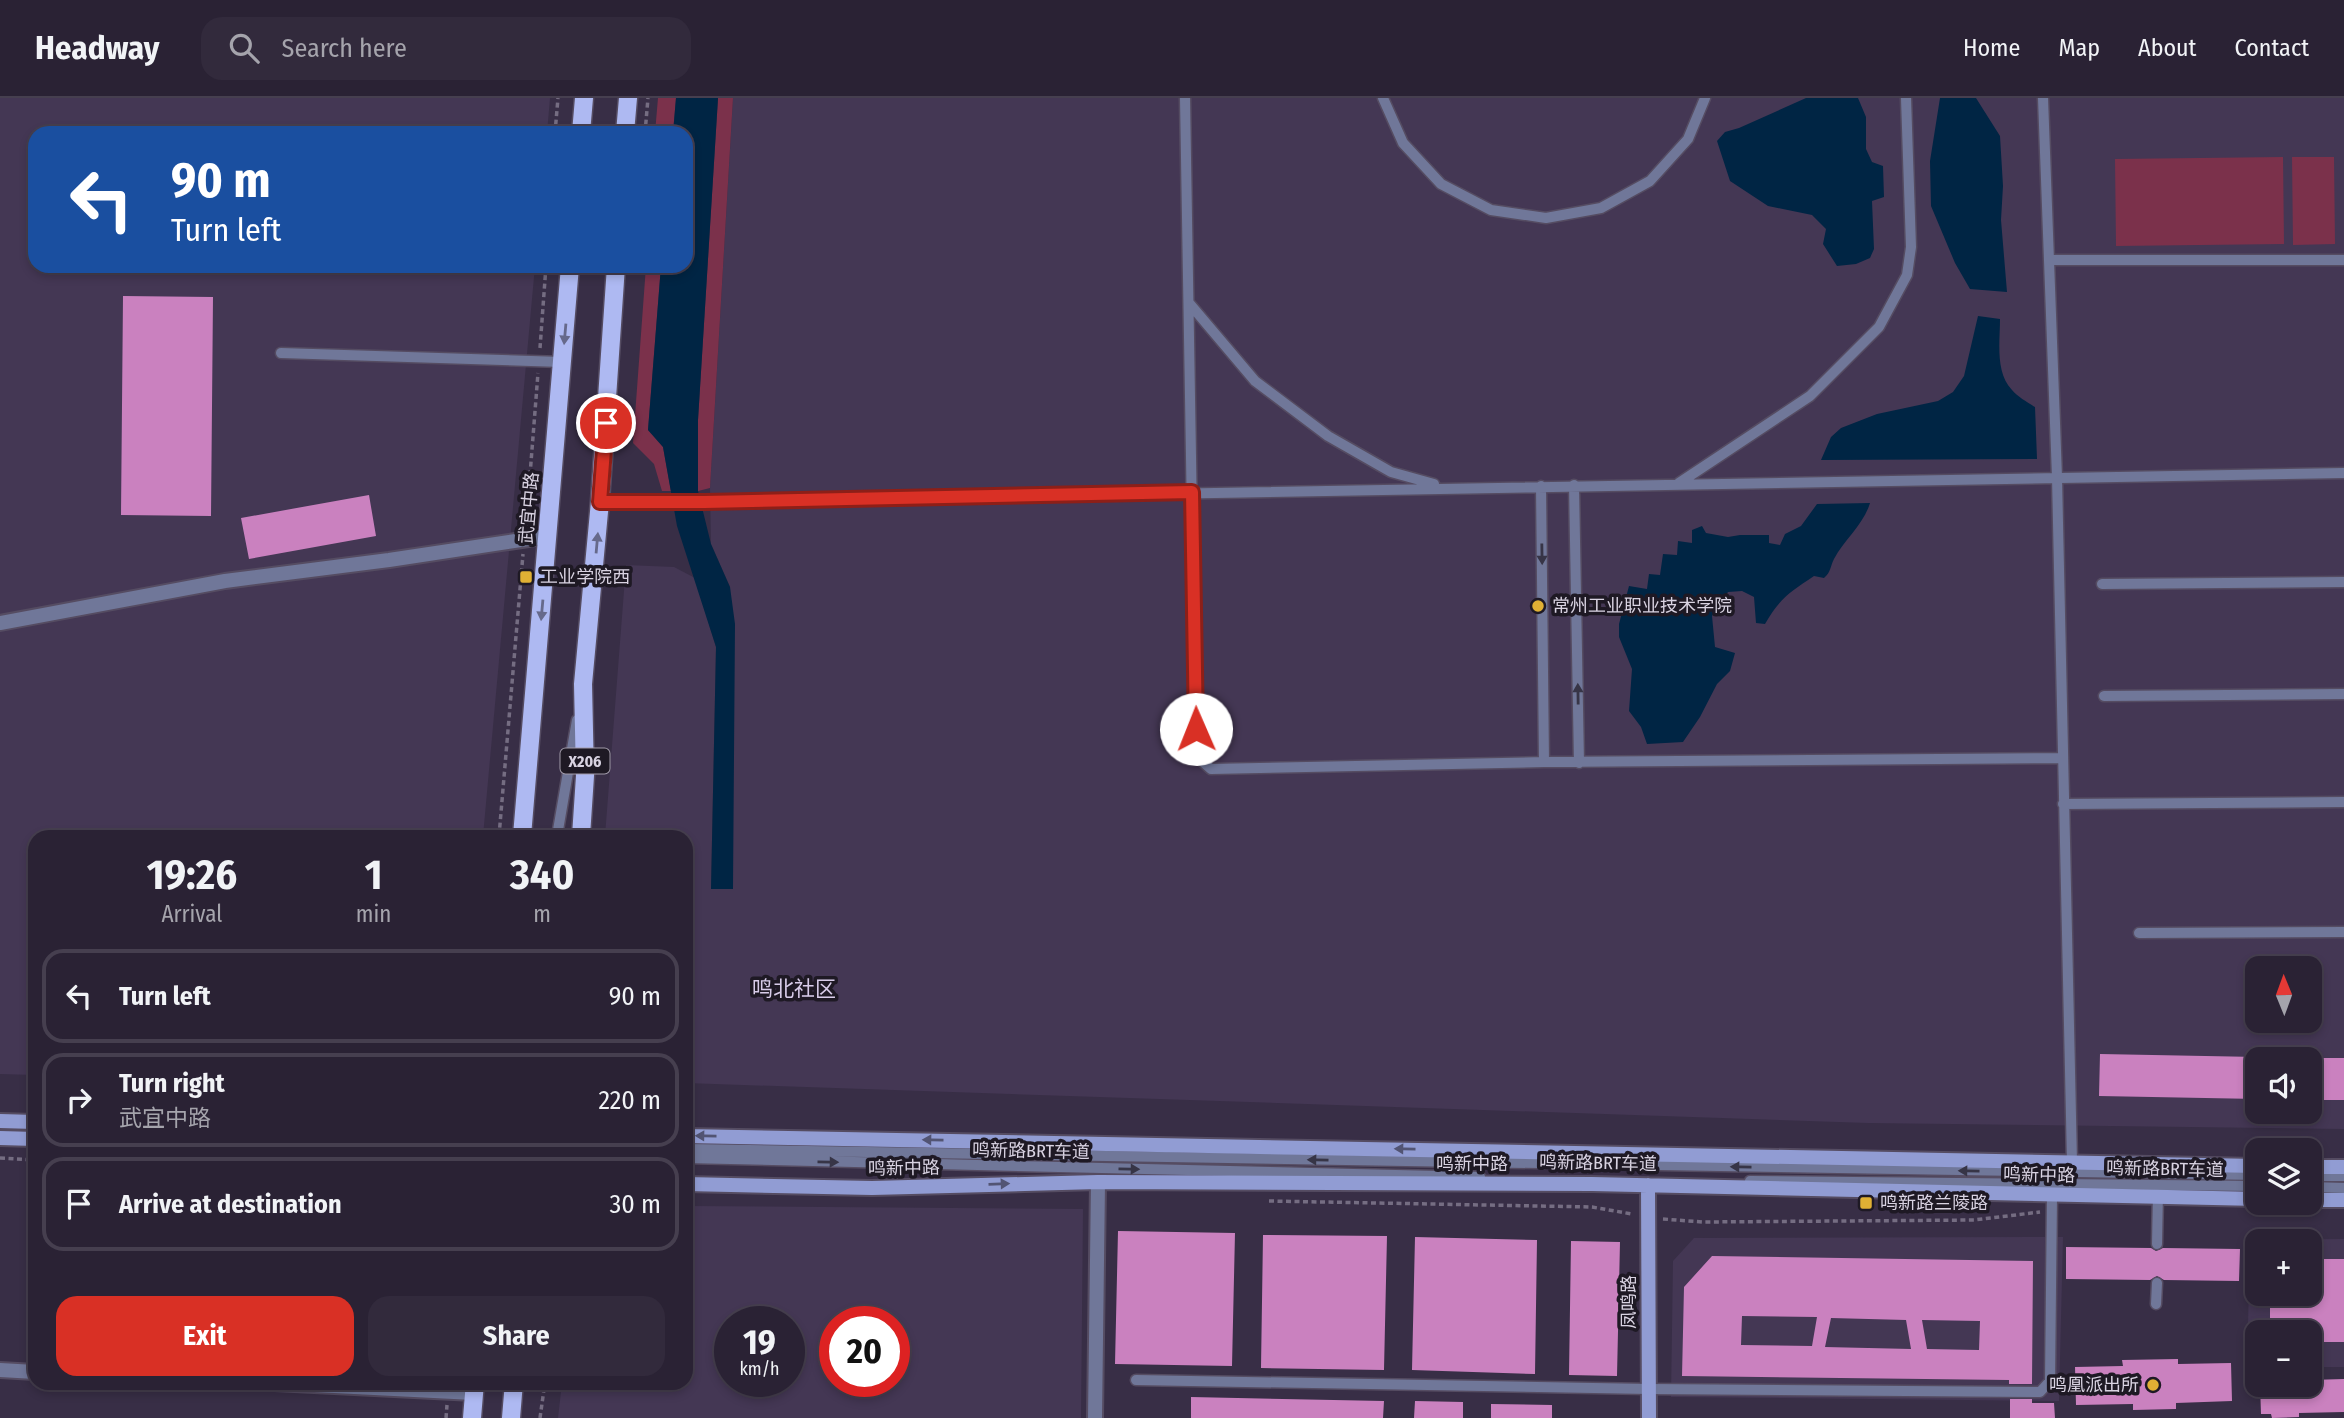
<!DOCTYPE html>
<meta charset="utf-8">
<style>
:root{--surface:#2a2234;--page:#322a3c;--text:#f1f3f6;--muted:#a5a4ac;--line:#463f4f;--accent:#d93025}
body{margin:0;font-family:"Fira Sans Condensed","Noto Sans SC",sans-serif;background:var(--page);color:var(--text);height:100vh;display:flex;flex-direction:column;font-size:26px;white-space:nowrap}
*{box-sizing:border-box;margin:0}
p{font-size:23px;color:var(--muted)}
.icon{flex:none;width:38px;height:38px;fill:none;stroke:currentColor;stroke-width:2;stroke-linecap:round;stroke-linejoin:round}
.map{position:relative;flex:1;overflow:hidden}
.details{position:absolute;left:28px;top:732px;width:665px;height:560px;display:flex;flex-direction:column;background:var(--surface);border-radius:21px;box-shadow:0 4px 10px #0003,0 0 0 2px var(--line)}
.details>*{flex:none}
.banner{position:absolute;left:28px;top:28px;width:665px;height:147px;border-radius:21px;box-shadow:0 4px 10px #0003,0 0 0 2px var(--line);background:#1a4fa0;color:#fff;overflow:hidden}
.needle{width:46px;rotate:359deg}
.buttons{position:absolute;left:2245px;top:858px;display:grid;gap:14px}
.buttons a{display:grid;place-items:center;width:77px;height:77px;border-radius:14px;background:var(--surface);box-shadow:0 4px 10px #0003,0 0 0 2px var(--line);font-size:35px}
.speed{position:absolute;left:714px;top:1208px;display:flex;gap:14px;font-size:35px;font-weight:700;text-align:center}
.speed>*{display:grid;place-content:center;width:91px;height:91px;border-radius:50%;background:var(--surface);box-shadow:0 4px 10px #0003,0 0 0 2px var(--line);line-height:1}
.speed small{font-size:18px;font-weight:400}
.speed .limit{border:10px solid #d22;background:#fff;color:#111}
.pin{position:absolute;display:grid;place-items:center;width:60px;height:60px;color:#fff;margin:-30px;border:4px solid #fff;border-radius:50%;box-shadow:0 2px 7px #0007}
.me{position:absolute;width:77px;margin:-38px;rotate:359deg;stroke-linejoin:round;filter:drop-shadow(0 0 5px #0008)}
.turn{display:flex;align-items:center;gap:24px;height:147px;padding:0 28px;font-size:32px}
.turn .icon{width:91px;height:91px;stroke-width:2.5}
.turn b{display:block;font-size:49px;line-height:60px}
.eta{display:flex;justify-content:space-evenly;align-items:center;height:119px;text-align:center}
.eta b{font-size:42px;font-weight:700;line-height:49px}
.cta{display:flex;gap:14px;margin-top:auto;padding:14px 28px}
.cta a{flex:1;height:80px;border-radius:21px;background:var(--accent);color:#fff;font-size:28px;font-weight:700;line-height:80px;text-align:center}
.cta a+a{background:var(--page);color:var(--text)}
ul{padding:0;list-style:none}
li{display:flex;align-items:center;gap:21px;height:94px;margin:0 14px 10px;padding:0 14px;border:4px solid var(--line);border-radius:21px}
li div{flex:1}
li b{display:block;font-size:26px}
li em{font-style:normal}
header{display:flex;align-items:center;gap:42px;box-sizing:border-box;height:98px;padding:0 35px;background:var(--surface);border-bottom:2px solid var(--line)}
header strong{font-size:33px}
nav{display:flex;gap:38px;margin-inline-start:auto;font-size:24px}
.search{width:490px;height:63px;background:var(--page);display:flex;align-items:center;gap:18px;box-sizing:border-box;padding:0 24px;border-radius:21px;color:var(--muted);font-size:26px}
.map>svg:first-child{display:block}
.built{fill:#443754;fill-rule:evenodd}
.green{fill:#7b314b}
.water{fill:#002544}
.building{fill:#ca81bf;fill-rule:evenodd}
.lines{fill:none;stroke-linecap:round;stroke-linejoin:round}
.lane-casing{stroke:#554c62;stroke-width:13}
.street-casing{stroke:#554c62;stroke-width:18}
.secondary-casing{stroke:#554c62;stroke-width:18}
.primary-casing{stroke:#554c62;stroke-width:21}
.path{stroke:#756d82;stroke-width:3.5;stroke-dasharray:5 3.5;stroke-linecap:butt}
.lane{stroke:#707799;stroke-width:10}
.street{stroke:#707799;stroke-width:14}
.secondary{stroke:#919cd3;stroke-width:14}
.primary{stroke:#aeb9f2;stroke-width:18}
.oneway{fill:#66698b}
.oneway2{fill:#373547}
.oneway3{fill:#525473}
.route-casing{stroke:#8d1f18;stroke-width:18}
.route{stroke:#d93025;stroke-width:12}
.poi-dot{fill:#e0b034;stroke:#1e1924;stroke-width:2.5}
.labels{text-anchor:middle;stroke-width:7;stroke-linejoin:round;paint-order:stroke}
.shield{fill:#1e1924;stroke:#a19ba9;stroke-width:2}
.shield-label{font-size:16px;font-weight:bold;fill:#d9d3e2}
.street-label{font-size:18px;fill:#d9d3e2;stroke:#1e1924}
.poi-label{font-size:18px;fill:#d9d3e2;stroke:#1e1924;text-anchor:start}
.quarter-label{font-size:21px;fill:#d8cce9;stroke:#1e1924}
</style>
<header>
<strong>Headway</strong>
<div class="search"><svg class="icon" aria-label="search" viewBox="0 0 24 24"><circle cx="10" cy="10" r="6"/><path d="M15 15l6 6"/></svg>Search here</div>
<nav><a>Home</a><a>Map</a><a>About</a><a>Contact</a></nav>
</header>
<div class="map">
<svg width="2344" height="1320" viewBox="0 0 2344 1320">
<rect width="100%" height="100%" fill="#382e46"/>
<path class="built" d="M0,0H550L547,35H35V168H535L483,738H35V977L0,976Z
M733,0H2344V1031L1868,1025L686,985V738H605L626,467L674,469L695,480L716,549L711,790L733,791L730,489L711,446L710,390ZM2258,870H2310V922H2258ZM2258,961H2310V1013H2258Z
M686,1108L1083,1111L1081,1320H558L562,1285L686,1284ZM789,1223V1283H730V1223ZM835,1223H894V1283H835Z
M2063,1139L2059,1303L1671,1299L1673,1163L1694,1140Z
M2344,1141V1269H2310V1234H2258L2257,1270H2247L2250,1142ZM2258,1143H2310V1195H2258Z"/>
<path class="green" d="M658,0H676L673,35H655Z
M718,0H733L710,390L698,393V322Z
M2283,59L2284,146L2116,148L2115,61Z
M2292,59H2334L2335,146L2293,147Z
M646,168H661L648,332L663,349L671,393H662L654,366L633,345Z"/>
<path class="water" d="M676,0H718L698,322V393L711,446L730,489L735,526L733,791H711L716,549L677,428L663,349L648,332L661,168H686V35H673Z
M1806,0H1858L1866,19V51L1872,64L1883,68L1884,99L1872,103L1874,151L1870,160L1856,166L1837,168L1823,146L1826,131L1812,117L1768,108L1730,83L1717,43L1725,34L1739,30Z
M1940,0H1976L2000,38L2003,88L2001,122L2007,194L1970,191L1955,165L1931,108L1930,63Z
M1978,218L2000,221C2000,244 1995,274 2012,292C2018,299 2027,304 2035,309L2037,361L1821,362L1831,339L1841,330L1877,316L1938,303L1953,294L1964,278Z
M1870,405C1864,426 1844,442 1834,461C1830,469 1831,474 1824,480L1814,478C1790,494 1779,501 1765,526L1756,525L1754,499L1742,493L1728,494L1712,518L1715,549L1735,555L1730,573L1717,586L1700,619L1683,644L1647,646L1641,629L1629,613L1632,571L1619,539V526L1629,488L1647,491L1649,476L1660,477L1663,456L1677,457L1678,443L1692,445V432L1702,428L1706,435L1728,439L1740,437H1769V445L1780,447L1785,436L1801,428L1817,406Z"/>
<path class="building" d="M123,198L213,199L211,418L121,417Z
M369,397L376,438L249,461L241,420Z
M2100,956L2258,959V1001L2099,998Z
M2310,960H2344V1002H2310Z
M1118,1133L1235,1135L1232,1268L1115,1266Z
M1263,1137L1387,1138L1384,1272L1261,1270Z
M1415,1139L1537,1142L1535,1276L1412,1272Z
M1571,1143L1620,1144L1617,1278L1569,1277Z
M2066,1149L2151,1150L2156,1153L2163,1150L2240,1151L2239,1183L2164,1182L2157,1178L2150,1182L2066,1181Z
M1712,1158L2033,1163L2032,1286H2009V1282L1682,1278L1684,1189ZM1742,1218L1817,1219L1812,1248L1741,1247ZM1831,1220L1906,1222L1911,1251L1825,1249ZM1922,1222L1980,1223L1979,1252L1927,1251Z
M2310,1161H2344V1244H2310V1234H2270V1195H2310Z
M2178,1261V1266L2231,1265L2232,1303L2176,1305V1311L2133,1312V1306L2076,1307L2075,1269L2123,1268L2122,1262Z
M2344,1281V1314L2299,1315V1319L2272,1320L2271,1316H2261L2260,1286H2310V1282Z
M1191,1299L1384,1303L1383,1320H1191Z
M2010,1301H2032V1305H2054L2055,1320H2010Z
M1415,1303L1463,1304V1320H1414Z
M1491,1306L1552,1307V1320H1491Z"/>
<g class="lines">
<defs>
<path id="lane" d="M1185,0L1196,658L1211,671L1544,664L2062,660
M1383,0L1403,45L1441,86L1491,112L1546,120L1601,110L1650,83L1688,41L1705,0
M2043,0L2057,379L2072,1064
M2049,162H2344
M1189,205L1255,283L1328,338L1391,374L1434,386
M281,255L562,264
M1679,385L1810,298L1879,229L1907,177L1911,149L1906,0
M1574,387L1579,665
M1541,388L1544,664
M600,403L704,404L2344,375
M2102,486L2344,484
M2104,598L2344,596
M2063,706L2344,704
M557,738L577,622
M2139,835L2344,834
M686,1051L2258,1077
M686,1060L1480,1079
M2310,1078H2344
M1750,1083L2258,1088
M2310,1089L2344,1090
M2157,1146L2158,1094
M2156,1206L2157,1185
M1136,1282L1649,1291L2040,1294L2050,1283L2052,1097"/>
<path id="street" d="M0,525L225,483L389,462L548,438
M0,1272L35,1274
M253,1284L474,1295
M1095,1320L1098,1084"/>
<path id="secondary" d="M0,1023L35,1024
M686,1038L2258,1068
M0,1040L35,1041
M2310,1069H2344
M686,1086L872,1090L1098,1084L1592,1086L2258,1101
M1648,1087L1649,1320
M2310,1102H2344"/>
<path id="primary" d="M581,35L584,0
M625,35L628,0
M522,738L570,168
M581,738L585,678L583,586L600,403L616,168
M472,1320L475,1284
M511,1320L514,1284"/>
</defs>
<use href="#lane" class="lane-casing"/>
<use href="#street" class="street-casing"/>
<use href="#secondary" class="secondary-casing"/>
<use href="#primary" class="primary-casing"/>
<path class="path" d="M555,35L558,0
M645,35L648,0
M540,250L546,168
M526,428L538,275
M499,738L523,456
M0,1060L35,1062
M1269,1103L1592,1109L1632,1116
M2261,1117H2306
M1663,1121L1703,1124L1974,1122L2040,1114
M446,1320L447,1307
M540,1320L545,1284"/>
<use href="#lane" class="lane"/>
<use href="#street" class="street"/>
<use href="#secondary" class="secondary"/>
<use href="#primary" class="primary"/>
</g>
<defs><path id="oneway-solid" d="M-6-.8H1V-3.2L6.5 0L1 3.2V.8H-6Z" transform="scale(1.75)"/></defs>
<g class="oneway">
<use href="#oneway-solid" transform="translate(565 236) rotate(95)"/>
<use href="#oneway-solid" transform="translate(597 445) rotate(-85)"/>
<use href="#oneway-solid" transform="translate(542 512) rotate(95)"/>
</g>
<g class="oneway2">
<use href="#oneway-solid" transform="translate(1542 456) rotate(89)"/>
<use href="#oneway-solid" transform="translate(1578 596) rotate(-91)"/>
<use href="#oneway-solid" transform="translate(1318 1062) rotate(-179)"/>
<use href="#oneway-solid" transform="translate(828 1064) rotate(1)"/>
<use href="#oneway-solid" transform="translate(1741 1069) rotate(-179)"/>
<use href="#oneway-solid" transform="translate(1129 1071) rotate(1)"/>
<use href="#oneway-solid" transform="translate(1969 1073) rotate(-179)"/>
</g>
<g class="oneway3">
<use href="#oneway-solid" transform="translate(706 1038) rotate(-179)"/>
<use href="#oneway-solid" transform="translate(933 1042) rotate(-179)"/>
<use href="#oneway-solid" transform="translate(1405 1051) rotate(-179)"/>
<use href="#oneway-solid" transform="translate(999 1086) rotate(-2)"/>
</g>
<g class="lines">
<defs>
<path id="route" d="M606,325L600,404H704L1192,394L1196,631"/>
</defs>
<use href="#route" class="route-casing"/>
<use href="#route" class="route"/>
</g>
<g class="poi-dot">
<rect x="519" y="472" width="14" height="14" rx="3.5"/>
<circle cx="1538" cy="508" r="7"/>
<rect x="1859" y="1098" width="14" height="14" rx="3.5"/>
<circle cx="2153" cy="1287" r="7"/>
</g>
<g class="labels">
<rect class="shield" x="560.5" y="650.5" width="49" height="25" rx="5"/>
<g class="shield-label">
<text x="585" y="669">X206</text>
</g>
<g class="street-label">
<text transform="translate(529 410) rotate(-85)" y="6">武宜中路</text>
<text transform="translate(1031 1053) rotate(1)" y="6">鸣新路BRT车道</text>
<text transform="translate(1598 1065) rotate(1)" y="6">鸣新路BRT车道</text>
<text x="1472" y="1072">鸣新中路</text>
<text transform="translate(904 1070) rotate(-1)" y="6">鸣新中路</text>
<text transform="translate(2165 1071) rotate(1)" y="6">鸣新路BRT车道</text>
<text transform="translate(2039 1077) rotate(1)" y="6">鸣新中路</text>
<text transform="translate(1629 1204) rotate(-90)" y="6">凤鸣路</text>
</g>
<g class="poi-label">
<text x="540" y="485">工业学院西</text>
<text x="1552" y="514">常州工业职业技术学院</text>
<text x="1880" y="1111">鸣新路兰陵路</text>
<text x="2139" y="1293" text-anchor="end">鸣凰派出所</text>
</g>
<g class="quarter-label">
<text x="794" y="898">鸣北社区</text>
</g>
</g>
</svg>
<div class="buttons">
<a><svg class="needle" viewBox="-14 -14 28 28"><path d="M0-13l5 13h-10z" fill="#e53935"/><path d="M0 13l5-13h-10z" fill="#a5a4ac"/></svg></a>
<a><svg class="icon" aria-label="sound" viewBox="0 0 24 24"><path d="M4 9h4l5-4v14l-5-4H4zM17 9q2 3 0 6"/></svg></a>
<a><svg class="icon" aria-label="layers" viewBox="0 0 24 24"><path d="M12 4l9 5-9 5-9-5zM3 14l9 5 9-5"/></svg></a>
<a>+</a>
<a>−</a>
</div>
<div class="speed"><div>19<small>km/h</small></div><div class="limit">20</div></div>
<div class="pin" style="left:606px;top:325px;background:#d93025"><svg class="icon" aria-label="arrive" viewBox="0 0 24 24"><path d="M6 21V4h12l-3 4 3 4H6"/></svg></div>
<svg class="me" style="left:1196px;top:631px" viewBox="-20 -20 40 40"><circle r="19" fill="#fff"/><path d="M0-13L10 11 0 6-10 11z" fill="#d93025"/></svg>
<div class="banner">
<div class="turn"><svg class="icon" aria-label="left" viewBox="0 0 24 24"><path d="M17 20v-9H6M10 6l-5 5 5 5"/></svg><div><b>90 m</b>Turn left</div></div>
</div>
<section class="details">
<div class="eta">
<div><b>19:26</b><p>Arrival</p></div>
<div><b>1</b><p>min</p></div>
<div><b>340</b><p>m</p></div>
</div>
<ul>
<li><svg class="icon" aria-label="left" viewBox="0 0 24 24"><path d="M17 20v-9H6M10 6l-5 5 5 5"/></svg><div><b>Turn left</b></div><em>90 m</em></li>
<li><svg class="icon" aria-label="right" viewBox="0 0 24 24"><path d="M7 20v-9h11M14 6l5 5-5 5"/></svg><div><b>Turn right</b><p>武宜中路</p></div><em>220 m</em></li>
<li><svg class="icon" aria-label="arrive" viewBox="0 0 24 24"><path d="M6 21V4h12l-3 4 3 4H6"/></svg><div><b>Arrive at destination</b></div><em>30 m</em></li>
</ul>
<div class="cta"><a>Exit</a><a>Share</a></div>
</section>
</div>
